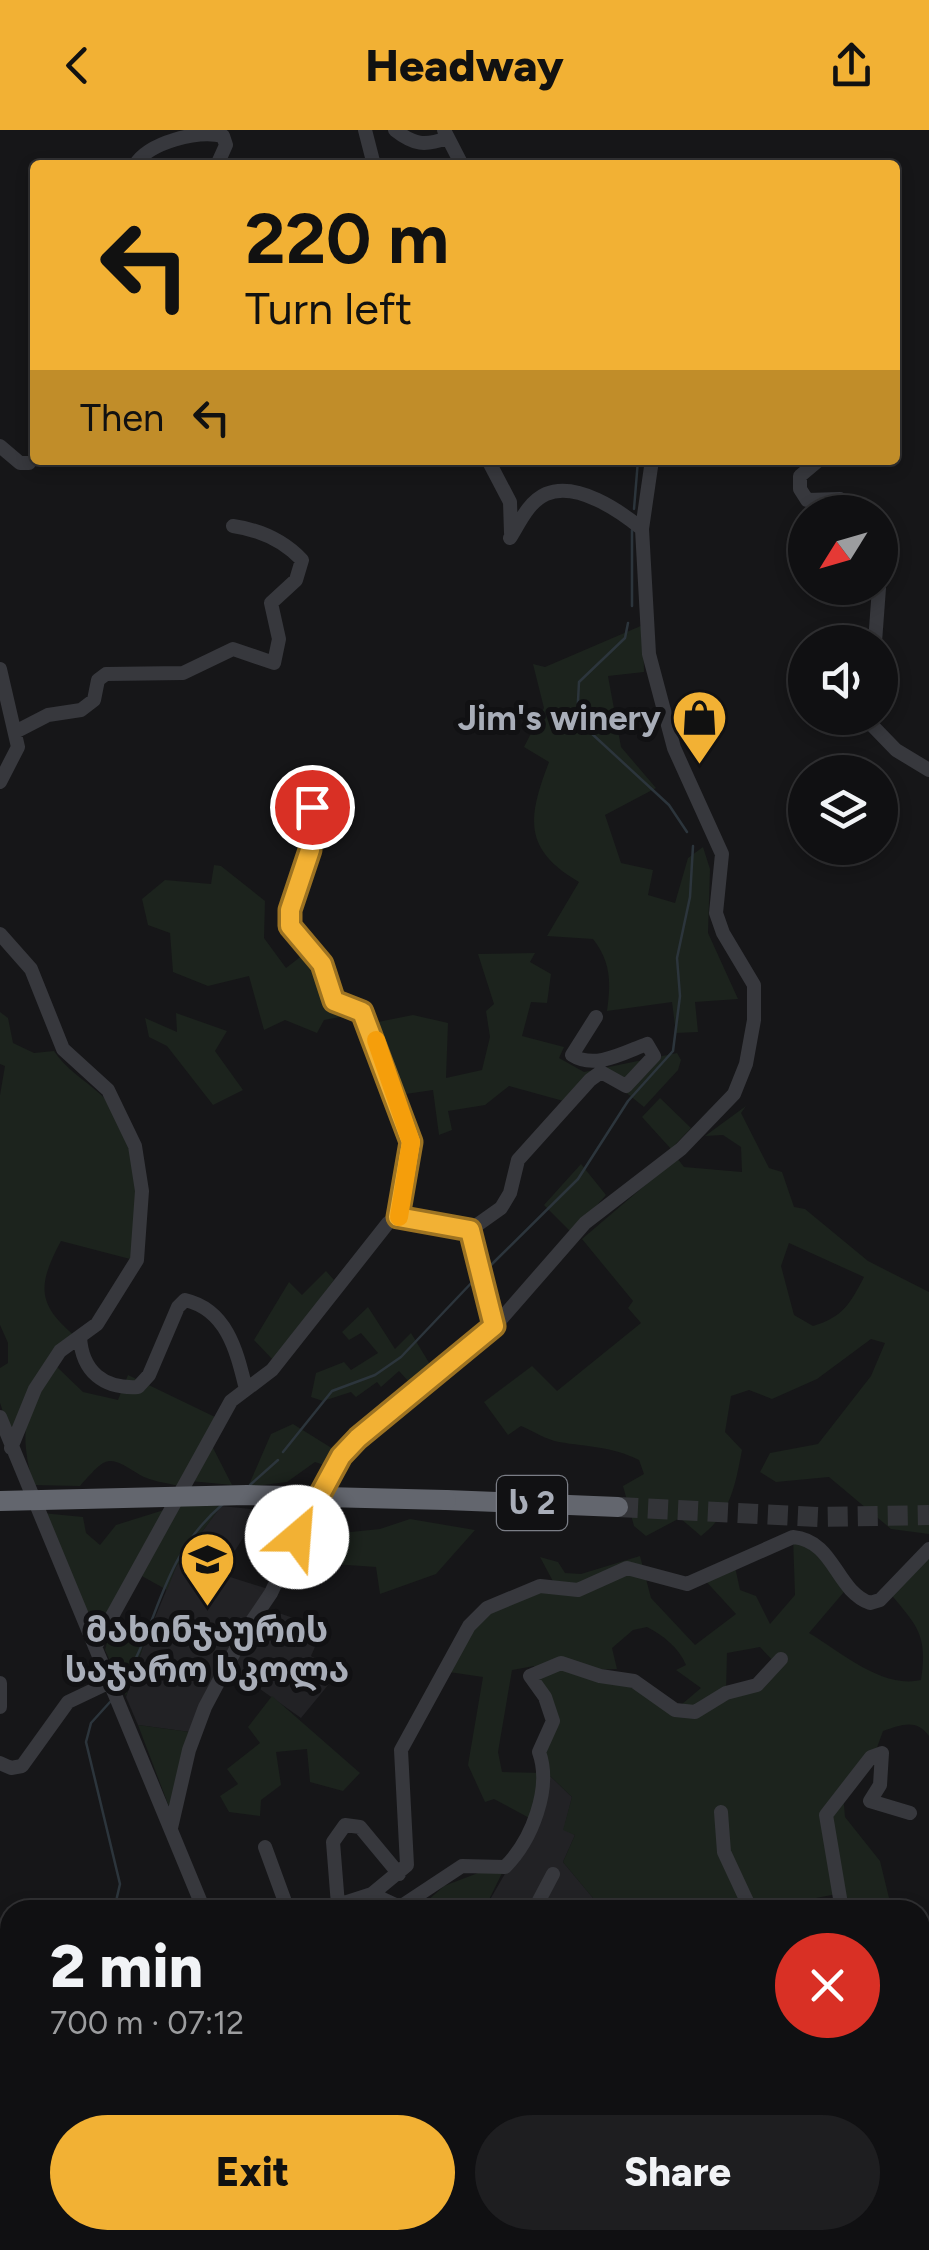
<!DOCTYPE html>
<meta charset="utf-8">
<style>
:root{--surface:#101012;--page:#1e1e20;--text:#f1f3f6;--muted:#9c9d9f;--line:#303032;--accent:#f2b134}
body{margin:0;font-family:Figtree,"Noto Sans Georgian",sans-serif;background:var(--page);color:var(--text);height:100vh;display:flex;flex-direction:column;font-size:38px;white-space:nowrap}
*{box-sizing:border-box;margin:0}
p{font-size:32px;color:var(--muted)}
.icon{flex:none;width:55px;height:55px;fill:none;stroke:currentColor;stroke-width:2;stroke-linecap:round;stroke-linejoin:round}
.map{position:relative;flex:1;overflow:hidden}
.sheet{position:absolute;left:0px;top:1770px;width:930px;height:350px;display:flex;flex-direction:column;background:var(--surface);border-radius:30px 30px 0 0;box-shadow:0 5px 15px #0003,0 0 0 2px var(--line)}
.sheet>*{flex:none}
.top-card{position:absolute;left:30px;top:30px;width:870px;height:305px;border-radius:10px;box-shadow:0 5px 15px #0003,0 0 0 2px var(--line);background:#f2b134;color:#111;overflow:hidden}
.needle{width:65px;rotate:233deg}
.buttons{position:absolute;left:788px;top:365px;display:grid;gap:20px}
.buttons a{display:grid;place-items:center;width:110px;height:110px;border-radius:50%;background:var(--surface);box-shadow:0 5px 15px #0003,0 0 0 2px var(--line);font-size:50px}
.pin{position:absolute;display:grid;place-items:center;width:85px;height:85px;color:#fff;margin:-42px;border:5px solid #fff;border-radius:50%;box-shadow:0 2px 10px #0007}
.me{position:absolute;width:110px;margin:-55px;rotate:27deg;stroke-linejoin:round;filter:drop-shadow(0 0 8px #0008)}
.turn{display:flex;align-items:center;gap:35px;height:210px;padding:0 50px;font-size:45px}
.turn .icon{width:130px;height:130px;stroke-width:2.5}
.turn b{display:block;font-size:70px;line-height:85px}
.then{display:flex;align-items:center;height:95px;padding:0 50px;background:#0003;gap:20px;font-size:38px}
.round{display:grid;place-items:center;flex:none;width:105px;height:105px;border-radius:52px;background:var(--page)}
.headline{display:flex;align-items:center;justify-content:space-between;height:170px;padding:0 50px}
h1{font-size:60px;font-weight:800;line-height:75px}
.action{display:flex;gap:20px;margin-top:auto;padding:20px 50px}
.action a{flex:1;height:115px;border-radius:60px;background:var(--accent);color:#111;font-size:40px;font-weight:800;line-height:115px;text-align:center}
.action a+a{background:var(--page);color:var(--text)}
header{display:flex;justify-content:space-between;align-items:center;height:130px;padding:0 50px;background:var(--accent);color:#111;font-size:45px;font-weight:800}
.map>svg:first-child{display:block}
.built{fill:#222225}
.green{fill:#1c231d;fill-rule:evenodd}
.water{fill:#2c353c}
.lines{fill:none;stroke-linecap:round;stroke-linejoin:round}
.stream{stroke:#2c353c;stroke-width:2.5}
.highway-tunnel{stroke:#333438;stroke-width:20;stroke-dasharray:20 10;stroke-linecap:butt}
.minor{stroke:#37383d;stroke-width:14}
.major{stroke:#53555c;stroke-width:18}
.highway{stroke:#63666e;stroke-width:20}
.rail{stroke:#4a4c52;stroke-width:2.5;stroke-dasharray:12 10;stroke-linecap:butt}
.highway-bridge{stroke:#63666e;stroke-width:20}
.route-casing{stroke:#9d7322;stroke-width:25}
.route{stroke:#f2b134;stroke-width:18}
.slow{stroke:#f59e0b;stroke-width:18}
.labels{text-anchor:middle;stroke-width:10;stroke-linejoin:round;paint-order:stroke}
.shield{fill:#111113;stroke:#7b7e86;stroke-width:2.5}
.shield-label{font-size:32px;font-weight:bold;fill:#a8adb8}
.poi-label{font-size:35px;font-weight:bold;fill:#a8adb8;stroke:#111113;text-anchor:end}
</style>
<header><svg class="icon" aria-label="back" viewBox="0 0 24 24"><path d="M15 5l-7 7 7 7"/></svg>Headway<svg class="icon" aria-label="share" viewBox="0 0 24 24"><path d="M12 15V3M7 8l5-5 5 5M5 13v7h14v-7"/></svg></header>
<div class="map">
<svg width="929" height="2120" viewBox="0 0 929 2120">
<rect width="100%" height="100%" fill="#161618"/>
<path class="built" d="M221,1376L261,1380L227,1433V1446L268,1459L190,1602L138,1595L126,1567L144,1514L176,1437Z
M261,1477L323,1498L311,1526L338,1543L301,1588L226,1535Z
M547,1643L572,1667L564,1699L575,1705L563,1732L603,1780H484L514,1728Z
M10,1879V1970L0,1949V1888Z"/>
<path class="green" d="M643,495L644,542L608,546L621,617L656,658L605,685L621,733L653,740L648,765L675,773L688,728L703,717L710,739L708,803L738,869L695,872L698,902L676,903L672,872L607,881C611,852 611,832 593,809L547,806L579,752C522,719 528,687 549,632L524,617L544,578L533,534L545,537Z
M214,735L221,736L265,771L264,808L286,838L308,821L320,836L331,879L359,893L340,887L324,890L317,903L285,890L264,900L249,846L208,856L173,842L170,803L148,795L142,769L165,750L211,754Z
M535,823L530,832L551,844L547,873L531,872L522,906L564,917L559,928L584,942L677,923L681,930L678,940L644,977L603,944L567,972L509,956L485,975L448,981L452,1000L439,1005L433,960L399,965L373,893L413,885L448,893L446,948L482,940L490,907L486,881L494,874L478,824Z
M0,882L8,888L13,913L34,923L54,921C67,940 82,948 99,963C149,1007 138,1071 134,1130L61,1111C38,1154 36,1174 75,1206L12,1308L0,1273V1238L8,1233V1213L0,1195V965L5,936L0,934Z
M176,883L227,901L215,921L243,960L213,975L167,916L149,907L145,888L177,902Z
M660,968L691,998L671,1019L642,987Z
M746,976L741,983L769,1038L782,1042L794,1077L805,1079L868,1131L929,1162V1404L891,1399L829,1347L776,1352L760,1342L770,1323L818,1314L871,1246L885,1213L871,1209L817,1249L772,1269L749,1260L731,1266L725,1302L742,1320C735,1356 731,1383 701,1406L680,1388L646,1406L634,1396L623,1356L644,1344L639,1330C611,1316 588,1317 559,1312C547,1310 533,1301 521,1296L508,1305L484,1272L532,1236L557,1261L641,1193L628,1178L633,1171L582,1109L677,1028L684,1037L742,1042L741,1017L723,1005L705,1006ZM789,1113L864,1147C850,1174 843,1187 813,1196L794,1185L781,1136Z
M581,1034L606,1065L572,1103L544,1075Z
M326,1141L334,1150L274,1231L254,1210L289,1152L302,1165Z
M368,1177L395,1219L411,1203L431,1236L409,1252L399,1241L381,1257L377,1252L356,1267L351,1262L323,1271L311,1267L316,1243L344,1232L351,1240L378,1223L361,1203L349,1210L342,1202Z
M56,1236L83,1262L118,1270L128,1245L215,1287L179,1356C167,1353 150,1351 140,1345C107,1324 107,1326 80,1356L33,1355C19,1298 23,1286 56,1236Z
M293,1294L338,1322L327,1336L315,1332L287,1352L248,1357L271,1304Z
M211,1314L232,1355L190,1351Z
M177,1374L221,1376L176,1437L167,1460L140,1445Z
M167,1379L95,1509L42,1383L83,1387L86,1403L100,1415L116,1395Z
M410,1389L475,1400L436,1444L380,1464L376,1437L333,1434L341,1403L380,1399Z
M793,1407L809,1408L849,1456L809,1503C841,1522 882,1559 921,1550C928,1504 917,1496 889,1462L929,1419V1606C916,1588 901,1595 883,1601L875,1623L843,1664L845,1687L880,1731L890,1772L866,1780H842L837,1764L753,1780H603L563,1732L575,1705L563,1700L572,1667L548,1644L533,1690L494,1669L485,1672L468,1635L483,1547L442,1541L477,1487L556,1457L540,1427L558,1432L565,1443L581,1444L640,1426L651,1468L695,1515L736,1484L702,1447L734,1432L740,1460L756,1466L770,1494L795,1465ZM647,1497C663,1505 679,1518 686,1535L676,1540L701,1558L675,1580L618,1548L584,1540L617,1539L612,1518L633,1500ZM760,1517L776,1534L739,1561L726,1562L727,1523ZM534,1536L552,1591L539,1622L546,1643L502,1642L498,1622L512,1540Z
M111,1498L144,1514L126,1566L105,1520Z
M272,1566L360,1643L343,1661L310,1652L307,1619L276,1622L281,1655L261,1670L260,1686L229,1682L220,1666L238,1654L227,1639L260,1613L248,1597Z
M138,1595L190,1602L171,1682Z
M478,1743H502L484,1780H417L444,1756Z"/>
<path class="water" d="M920,2065H929V2120H421L493,2110H920Z"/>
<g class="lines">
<path class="stream" d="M634,379L638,330
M632,400V476
M628,493L625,508L579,552L577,590L669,675L687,702
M490,1136L578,1049L628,971L673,921L680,866L677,828L690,767L693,716
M283,1322L332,1261L375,1245L401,1227L477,1147
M250,1355L278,1330
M120,1557C160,1495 159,1428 223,1374
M110,1572L91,1593L86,1612L120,1754L114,1780
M237,2120L245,2110"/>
<path class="highway-tunnel" d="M618,1377L820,1387L929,1385"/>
<path class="minor" d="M365,0L374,35
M395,0C414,15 425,16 447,8
M444,0L462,35
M135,35C149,12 198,0 223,6L226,15L217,35
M0,316L20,333H29
M488,330L510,372L511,403
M819,330L800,346V359L807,370L840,369L859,382
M510,408C519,394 528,372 546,364C577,351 620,381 642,399
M875,512L879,458
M0,539L18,617L0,652
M865,588L896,620L929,640
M17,601L48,585L81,580L94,570L98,550L106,544L183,543L233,519L274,533L279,509L271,473L296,450L302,430C283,410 261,400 233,396
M312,677L309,720L289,780L290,796L322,834L334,871L362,881L411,1012L397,1087
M0,804L31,839L63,919L108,960L135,1016L142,1061L137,1130L97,1194L60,1221L35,1259L11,1318
M470,1100L495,1196
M80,1207C82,1242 104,1259 138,1257L149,1245L178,1177L185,1170C228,1180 237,1223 246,1259
M0,1287L204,1780
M95,1517L231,1271L272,1240L388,1093L397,1087L470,1100L501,1078L510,1063L518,1030L590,950L601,942L626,956L654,926L647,914C625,922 595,940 572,925L596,887
M0,1553V1577
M0,1633L11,1638L22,1636L68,1572L110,1552
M721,1682L724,1722L751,1780
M171,1698L189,1620L205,1577L246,1500L271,1463L309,1381L341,1326L376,1290L495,1196L585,1093L681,1019L734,964L746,934L754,890V855L723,803L716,783L722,724L674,618L649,524L642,399L652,330
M265,1717L288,1780
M372,1764L400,1777L462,1736L505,1737C532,1710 552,1658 539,1622L553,1591L545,1567L530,1546L561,1533L600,1546L634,1551L675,1580L695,1582L726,1563L757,1555L781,1529
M338,1775L333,1712L345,1695L360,1697L399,1744
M334,1780L338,1775L372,1764L407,1735L401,1620L469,1496L487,1478L540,1456L578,1460L627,1438L687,1454L793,1407C835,1411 835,1460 870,1473L880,1470L929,1419
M534,1780L553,1744
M842,1780L826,1685L871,1627L882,1623L880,1655L870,1671L910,1683
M0,1801L10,1808
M920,1832L929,1838"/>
<path class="major" d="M920,1991L929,1992
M0,2022L10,2017"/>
<path class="highway" d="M446,1370L618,1377"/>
<path class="rail" d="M920,2013L929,2014
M0,2081L10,2078"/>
<path class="highway-bridge" d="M0,1371L247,1365L446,1370"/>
</g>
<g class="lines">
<defs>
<path id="route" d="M297,1407L341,1326L358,1308L494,1196L470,1100L398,1087L411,1012L362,882L334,871L322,834L290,796V780L310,720L312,677"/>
</defs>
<use href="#route" class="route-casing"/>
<use href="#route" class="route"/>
<path class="slow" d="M376,910L411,1012L399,1087"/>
</g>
<defs>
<symbol id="shop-pin" viewBox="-11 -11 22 30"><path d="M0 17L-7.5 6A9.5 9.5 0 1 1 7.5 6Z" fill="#f2b134" stroke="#111113"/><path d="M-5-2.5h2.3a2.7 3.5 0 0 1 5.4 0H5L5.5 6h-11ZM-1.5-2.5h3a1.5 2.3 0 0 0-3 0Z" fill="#111"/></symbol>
<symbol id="school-pin" viewBox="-11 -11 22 30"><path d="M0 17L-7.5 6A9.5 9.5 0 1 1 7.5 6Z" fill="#f2b134" stroke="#111113"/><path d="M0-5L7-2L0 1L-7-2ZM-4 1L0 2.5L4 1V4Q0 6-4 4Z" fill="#111"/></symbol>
</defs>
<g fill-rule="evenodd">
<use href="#shop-pin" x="668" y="556" width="63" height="86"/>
<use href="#school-pin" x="176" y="1398" width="63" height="86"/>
</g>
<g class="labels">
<rect class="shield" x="497" y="1346" width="70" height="54" rx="8"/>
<g class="shield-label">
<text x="532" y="1384">ს 2</text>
</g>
<g class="poi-label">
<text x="661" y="600">Jim's winery</text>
<text x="207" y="1512" text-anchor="middle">მახინჯაურის<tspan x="207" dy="40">საჯარო სკოლა</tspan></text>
</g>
</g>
</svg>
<div class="buttons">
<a><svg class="needle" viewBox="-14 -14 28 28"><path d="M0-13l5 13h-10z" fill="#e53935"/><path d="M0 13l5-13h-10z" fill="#9c9d9f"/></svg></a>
<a><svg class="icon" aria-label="sound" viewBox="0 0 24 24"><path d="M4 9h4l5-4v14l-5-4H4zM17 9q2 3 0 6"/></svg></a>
<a><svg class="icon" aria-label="layers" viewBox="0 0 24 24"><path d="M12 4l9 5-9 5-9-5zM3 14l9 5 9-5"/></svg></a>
</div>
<div class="pin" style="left:312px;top:677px;background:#d93025"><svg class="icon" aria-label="arrive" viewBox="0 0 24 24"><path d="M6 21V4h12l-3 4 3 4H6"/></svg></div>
<svg class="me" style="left:297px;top:1407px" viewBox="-20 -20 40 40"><circle r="19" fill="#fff"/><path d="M0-13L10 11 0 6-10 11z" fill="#f2b134"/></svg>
<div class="top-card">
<div class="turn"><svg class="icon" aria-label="left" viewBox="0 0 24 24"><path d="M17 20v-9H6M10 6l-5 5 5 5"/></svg><div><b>220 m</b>Turn left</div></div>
<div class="then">Then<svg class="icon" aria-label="left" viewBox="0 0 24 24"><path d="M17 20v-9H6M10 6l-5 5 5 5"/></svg></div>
</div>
<section class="sheet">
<div class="headline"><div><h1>2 min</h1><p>700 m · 07:12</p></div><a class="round" style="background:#d93025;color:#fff"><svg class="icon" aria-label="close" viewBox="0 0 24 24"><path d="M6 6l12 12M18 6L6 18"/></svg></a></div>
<div class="action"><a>Exit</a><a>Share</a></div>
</section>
</div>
